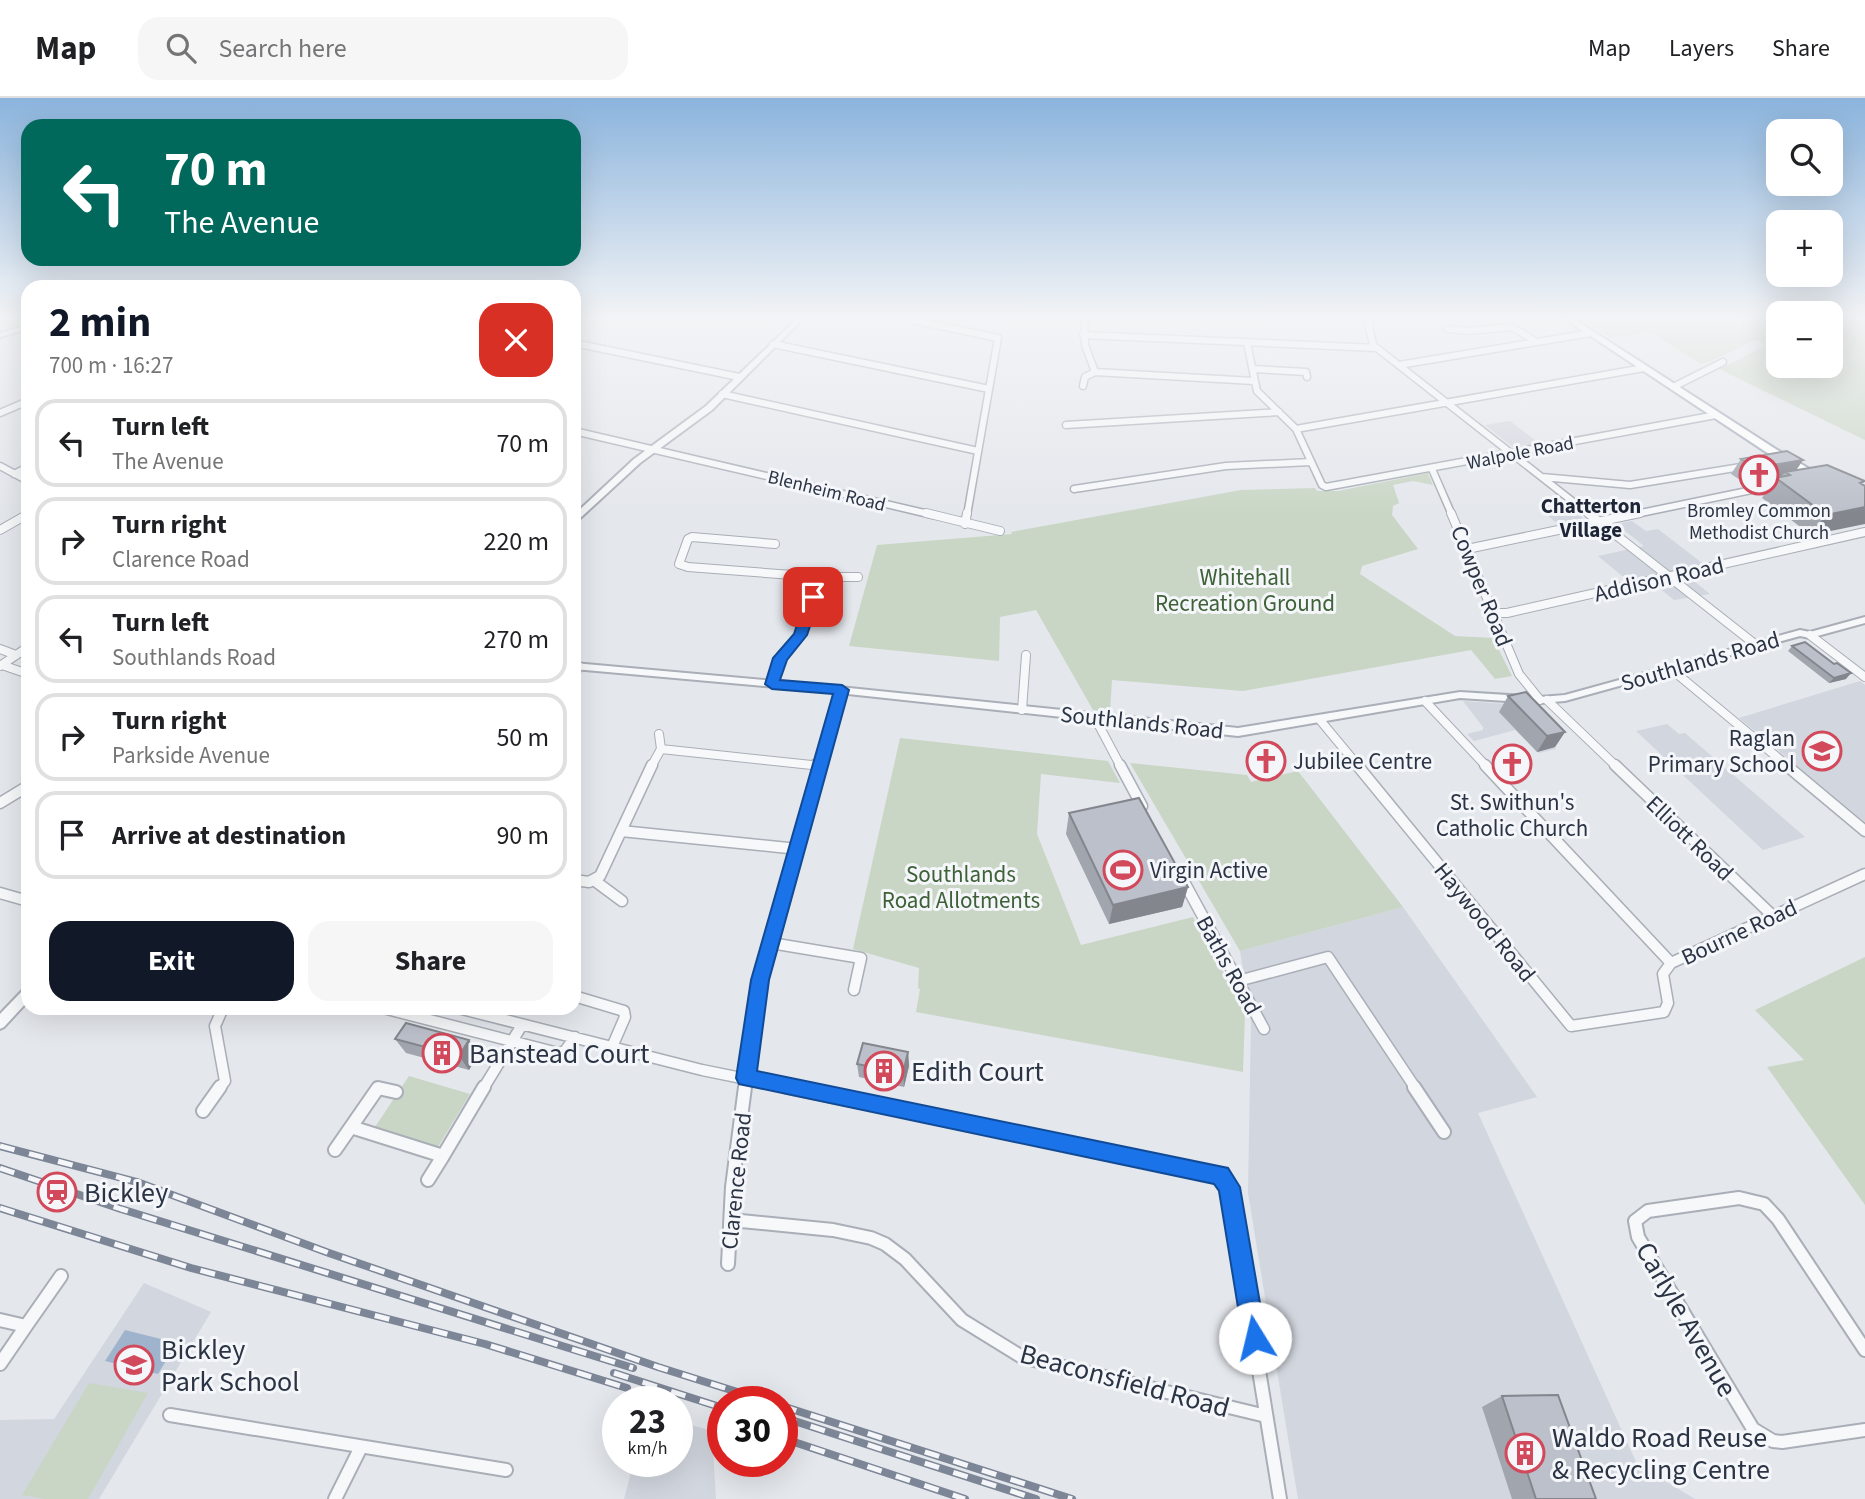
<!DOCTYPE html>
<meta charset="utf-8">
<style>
:root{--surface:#fff;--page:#f6f6f6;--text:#202124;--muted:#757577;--line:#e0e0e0;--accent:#111827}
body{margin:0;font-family:"Source Sans 3",sans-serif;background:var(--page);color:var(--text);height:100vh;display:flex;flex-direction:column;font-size:26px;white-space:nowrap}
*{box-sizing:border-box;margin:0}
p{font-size:23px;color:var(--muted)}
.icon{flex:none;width:38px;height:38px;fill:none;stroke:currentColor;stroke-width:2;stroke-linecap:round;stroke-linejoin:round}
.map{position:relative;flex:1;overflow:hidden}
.drawer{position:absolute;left:21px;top:182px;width:560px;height:735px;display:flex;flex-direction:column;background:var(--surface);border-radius:21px;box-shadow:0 7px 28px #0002}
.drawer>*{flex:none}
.top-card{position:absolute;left:21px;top:21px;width:560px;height:147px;border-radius:21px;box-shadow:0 7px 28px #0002;background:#00695c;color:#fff;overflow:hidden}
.buttons{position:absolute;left:1766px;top:21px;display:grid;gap:14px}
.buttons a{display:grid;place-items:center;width:77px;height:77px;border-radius:14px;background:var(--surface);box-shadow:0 7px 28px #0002;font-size:35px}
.speed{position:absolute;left:602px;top:1288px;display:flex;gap:14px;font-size:35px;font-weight:700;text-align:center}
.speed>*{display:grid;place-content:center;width:91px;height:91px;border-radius:50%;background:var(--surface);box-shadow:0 7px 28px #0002;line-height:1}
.speed small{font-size:18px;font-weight:400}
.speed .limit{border:10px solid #d22;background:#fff;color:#111}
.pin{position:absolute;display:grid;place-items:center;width:60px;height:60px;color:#fff;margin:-30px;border-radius:14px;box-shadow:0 4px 10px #0006}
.me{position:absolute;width:77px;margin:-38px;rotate:351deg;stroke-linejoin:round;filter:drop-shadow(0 0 5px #0008)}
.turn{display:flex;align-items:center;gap:24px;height:147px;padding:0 28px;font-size:32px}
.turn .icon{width:91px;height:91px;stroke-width:2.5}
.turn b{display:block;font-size:49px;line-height:60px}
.round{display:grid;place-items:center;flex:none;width:74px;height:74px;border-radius:21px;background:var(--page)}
.head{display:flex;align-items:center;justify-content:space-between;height:119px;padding:0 28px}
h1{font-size:42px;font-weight:700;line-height:52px;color:var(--accent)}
.button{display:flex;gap:14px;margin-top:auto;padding:14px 28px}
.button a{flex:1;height:80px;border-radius:21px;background:var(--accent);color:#fff;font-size:28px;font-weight:700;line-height:80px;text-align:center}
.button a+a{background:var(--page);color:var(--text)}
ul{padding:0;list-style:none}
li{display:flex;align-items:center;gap:21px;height:88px;margin:0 14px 10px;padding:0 14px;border:4px solid var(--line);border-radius:21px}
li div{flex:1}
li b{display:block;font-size:26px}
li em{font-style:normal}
header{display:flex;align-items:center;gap:42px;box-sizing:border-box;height:98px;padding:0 35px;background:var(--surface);border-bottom:2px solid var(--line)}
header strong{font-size:33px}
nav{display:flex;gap:38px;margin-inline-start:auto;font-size:24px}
.search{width:490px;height:63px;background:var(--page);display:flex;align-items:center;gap:18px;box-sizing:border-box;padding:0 24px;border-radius:21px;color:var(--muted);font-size:26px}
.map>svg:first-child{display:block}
.built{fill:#d2d6de}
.green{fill:#c9d6c5}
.water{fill:#9fb4cc}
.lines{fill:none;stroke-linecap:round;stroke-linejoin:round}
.minor-far3-casing{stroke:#a9aeb7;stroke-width:9}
.minor-far2-casing{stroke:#a9aeb7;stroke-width:10}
.minor-far1-casing{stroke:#a9aeb7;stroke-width:13}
.minor-casing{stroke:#a9aeb7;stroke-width:16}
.tertiary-casing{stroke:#a9aeb7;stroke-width:4}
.primary-casing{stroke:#a3abb8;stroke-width:4}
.minor-far3{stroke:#f7f8fa;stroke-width:6}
.minor-far2{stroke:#f7f8fa;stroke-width:8}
.minor-far1{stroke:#f7f8fa;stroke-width:10}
.minor{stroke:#f7f8fa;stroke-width:12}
.tertiary{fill:#f7f8fa;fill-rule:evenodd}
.primary{fill:#fff;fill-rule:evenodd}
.rail-casing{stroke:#7d8696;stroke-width:8}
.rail{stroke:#f4f6f9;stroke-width:5;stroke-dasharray:15;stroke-linecap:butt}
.wall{fill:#a1a5ae}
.shaded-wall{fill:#83868d}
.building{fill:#bbc0ca;stroke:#83868d;stroke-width:2}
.route{fill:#1a73e8;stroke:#114b97;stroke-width:2}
.labels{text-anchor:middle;stroke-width:6;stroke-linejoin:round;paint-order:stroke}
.far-street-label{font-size:19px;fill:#2b3445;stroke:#f4f6f9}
.far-poi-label{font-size:19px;fill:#2b3445;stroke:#f4f6f9}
.far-quarter-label{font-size:21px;font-weight:bold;fill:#1d2536;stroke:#f4f6f9}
.park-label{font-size:23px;fill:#3f6138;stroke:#f4f6f9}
.street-label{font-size:23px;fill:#2b3445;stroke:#f4f6f9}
.poi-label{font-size:23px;fill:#2b3445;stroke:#f4f6f9;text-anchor:start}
.near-poi-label{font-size:28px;fill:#2b3445;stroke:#f4f6f9;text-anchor:start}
.near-street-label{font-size:28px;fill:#2b3445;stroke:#f4f6f9}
</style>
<header>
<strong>Map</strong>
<div class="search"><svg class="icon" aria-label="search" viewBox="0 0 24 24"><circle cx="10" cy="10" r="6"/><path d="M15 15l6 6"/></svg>Search here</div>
<nav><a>Map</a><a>Layers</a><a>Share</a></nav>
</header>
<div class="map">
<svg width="1865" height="1401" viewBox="0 0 1865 1401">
<rect width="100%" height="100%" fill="#e4e7ec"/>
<path class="built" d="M1510,323L1540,346L1515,351L1485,327Z
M1567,407L1582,419L1581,421L1559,427L1541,412Z
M1632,423L1646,433L1658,431L1702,465L1679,471L1710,496L1674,502L1644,478L1627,482L1598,458L1644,448L1620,429L1623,427L1621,425Z
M1860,583L1865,587V724L1739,620Z
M1463,603L1538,608L1534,627L1556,651L1539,655L1515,632L1474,643L1467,636L1483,632V629Z
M1667,626L1679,636L1685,635L1805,739L1763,752L1636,633Z
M1403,809L1537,999L1478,1015L1637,1366L1695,1401H1298L1248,1095L1251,923L1240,853Z
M144,1185L211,1214L99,1401H0V1322L54,1321Z
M677,1323L712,1333L716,1401H624L634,1363H677Z"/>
<path class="green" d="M1579,219H1778V268H1830L1831,219H1865V342L1719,271L1767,247L1755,242L1712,263L1701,266L1650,234L1610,240Z
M1428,375L1433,387L1413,383L1393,387L1399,405L1393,408L1392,417L1418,451L1362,468L1360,476L1455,538L1493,540L1512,578L1495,581L1471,552L1243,593L1112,582L1110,614L1093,612L1036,512L1000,519L999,563L849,548L877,447L1012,436L1011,434L1241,392L1315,390L1317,393H1338Z
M900,640L1108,663L1120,685L1041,676L1037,736L1081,847L1193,819L1245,914L1243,974L916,914L920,891L918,890L919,870L853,851Z
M1130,665L1247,677L1251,684L1298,673L1403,809L1240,853Z
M1865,859V1107L1767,969L1804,962L1755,912Z
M409,978L470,996L438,1049L375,1029Z
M89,1285L148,1295L88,1401H45L22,1397Z"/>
<path class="water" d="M125,1232L177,1245L158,1276L105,1263Z"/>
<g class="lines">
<defs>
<path id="minor-far3" d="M898,219L998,240L967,417
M1084,219L1085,247L1095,274
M1367,219L1373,247L1590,417
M1448,231L1468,233L1512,229L1537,244
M1083,237L1377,250
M574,245L739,279
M1247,245L1257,293L1296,331L1322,387L1326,389L1716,317
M773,246L989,291
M1399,267L1591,235
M1253,271L1306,274L1307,279
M1095,274L1254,283
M1083,288L1085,279L1095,274
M1673,289L1723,264
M722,296L978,353
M0,315L28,303
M1066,327L1279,314
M1296,331L1644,270
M574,333L933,417
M0,368L28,383
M1432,371L1452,417
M14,376L28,369
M1542,379L1630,387L1747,368
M1074,391L1226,368L1311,364
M1631,417L1781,386"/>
<path id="minor-far2" d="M926,415L1000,433
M1451,415L1519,576L1540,602
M1588,415L1756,547
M965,426L967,415
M0,432L28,416
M1467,451L1640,415
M819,479H858
M1494,515H1507L1865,434
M1810,537L1865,579
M0,551L16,557
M2,567L28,576
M0,568L28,549
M1671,571L1789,669
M574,578L579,568
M772,586L780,560L800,537L819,479L688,469L679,466L688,441L692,439L775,446
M1547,602L1617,669
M1425,603L1487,669
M1022,612L1026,557
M1095,620L1121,669
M1320,622L1359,669
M661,651L821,668
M651,669L661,651L659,636
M820,669L842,592"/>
<path id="minor-far1" d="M815,667L821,668
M1120,667L1142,708
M1357,667L1571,928L1664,914L1668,905L1663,876L1671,865L1865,776
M1485,667L1671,865
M1615,667L1774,819
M1786,667L1865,733
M0,705L28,688
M621,733L798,751
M574,782L589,784L600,778L652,667
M1183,782L1264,931
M595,783L622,803
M0,795L28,803
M771,845L861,860L854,892
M1238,883L1328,859L1416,991
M574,898L624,913L625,919L612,949
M383,910L558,955L565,953L575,939
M458,910L702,972L796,991
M219,991L225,983L215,928L223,910
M377,991H383
M483,991L522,927
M745,991L760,882L821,667"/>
<path id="minor" d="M787,989L1220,1077L1229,1089L1280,1401
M1414,989L1444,1034
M203,1013L220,989
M351,1029L443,1058L484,989
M335,1052L378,990L396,994
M428,1082L443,1058
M731,1122L833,1132L871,1140L885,1146L905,1161L962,1222L1022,1259L1266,1318
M728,1166L732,1089L745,989
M0,1222L26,1228L0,1266
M26,1228L61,1178
M1865,1252L1778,1121L1764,1106L1739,1100L1648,1113L1635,1123L1638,1139L1753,1331L1773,1343L1782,1344L1865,1332
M170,1317L506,1372
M335,1401L361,1349"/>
<path id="tertiary" d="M799,219H805L712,312L640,365L577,423H574V417L634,361L706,308Z
M28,227V231L0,239V235Z
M1865,519V525L1810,540L1800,538L1565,603L1540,605L1460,600L1238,638L820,593L574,571V565L820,587L1238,630L1460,594L1540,599L1565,597L1800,532L1810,534Z
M28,890V903L4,929L0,931V916L24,891Z"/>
<path id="primary" d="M1562,219H1571L1774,350L1823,379L1814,381L1766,354Z"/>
</defs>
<use href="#minor-far3" class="minor-far3-casing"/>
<use href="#minor-far2" class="minor-far2-casing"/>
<use href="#minor-far1" class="minor-far1-casing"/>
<use href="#minor" class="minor-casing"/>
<use href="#tertiary" class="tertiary-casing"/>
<use href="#primary" class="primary-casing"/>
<use href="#minor-far3" class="minor-far3"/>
<use href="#minor-far2" class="minor-far2"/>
<use href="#minor-far1" class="minor-far1"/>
<use href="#minor" class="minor"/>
<use href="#tertiary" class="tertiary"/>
<use href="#primary" class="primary"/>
<defs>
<path id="rail" d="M0,1048L137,1084L329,1155L658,1269L769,1304
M0,1070L121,1111L633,1270
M0,1110L191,1170L485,1246L627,1290
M614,1275L723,1310
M782,1308L1072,1401
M782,1319L1036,1401
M782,1340L965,1401"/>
</defs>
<use href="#rail" class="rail-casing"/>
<use href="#rail" class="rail"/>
</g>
<path class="wall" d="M1741,361L1803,362L1796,372L1865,383L1811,437L1762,400L1775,380L1745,385L1731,376Z
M1792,548L1846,581L1829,585L1788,553Z
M1508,598L1565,634L1555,649L1537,654L1499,614Z
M1069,715L1188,789L1182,809L1109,826L1066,736Z
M395,941L469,942L478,956L469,972L406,955Z
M908,954L909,968L904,989L859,979L857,966Z
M1502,1298L1596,1401H1512L1482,1309Z"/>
<path class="shaded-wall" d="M1803,362L1793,377L1785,374L1781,379L1745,385L1755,370Z
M1865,409V426L1811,437L1826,417Z
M1851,575L1846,581L1829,585L1834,580Z
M1565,634L1555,649L1537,654L1547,638Z
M1188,789L1182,809L1109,826L1113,807Z
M469,942L478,956L469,972L459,958Z
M908,954L909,968L904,989L903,975Z"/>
<path class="building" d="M1787,353L1803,362L1755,370L1741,361Z
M1827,367L1865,383L1860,385L1865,388V409L1826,417L1776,380L1790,377L1785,374Z
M1805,544L1834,566L1837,565L1851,575L1834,580L1792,548Z
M1526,594L1565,634L1547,638L1508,598Z
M1139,700L1188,789L1113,807L1069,715Z
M406,925L469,942L459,958L395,941Z
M863,945L908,954L903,975L857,966Z
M1558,1297L1596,1401H1536L1502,1298Z"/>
<linearGradient id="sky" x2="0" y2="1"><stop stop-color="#8bb4dd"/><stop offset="0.53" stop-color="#f3f4f6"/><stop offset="1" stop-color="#f3f4f6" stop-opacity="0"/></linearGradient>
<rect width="1865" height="415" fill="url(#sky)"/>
<path class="route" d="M813,495L820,499L807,537L787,562L780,582L842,587L849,592L769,882L757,973L1228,1070L1240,1089L1266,1240L1263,1248L1255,1251L1246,1248L1243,1240L1219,1093L1214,1086L739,986L736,980L751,882L833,596L772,591L765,586L773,560L794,536L806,499Z"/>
<defs>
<symbol id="church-ring" viewBox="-11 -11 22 22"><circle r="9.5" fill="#f4f6f9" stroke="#d1495b" stroke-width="1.5"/><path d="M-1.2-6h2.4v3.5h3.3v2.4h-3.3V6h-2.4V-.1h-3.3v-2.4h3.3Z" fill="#d1495b"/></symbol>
<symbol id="school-ring" viewBox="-11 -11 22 22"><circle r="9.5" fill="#f4f6f9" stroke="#d1495b" stroke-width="1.5"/><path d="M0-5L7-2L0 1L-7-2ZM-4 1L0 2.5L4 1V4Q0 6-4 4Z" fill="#d1495b"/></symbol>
<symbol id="stadium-ring" viewBox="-11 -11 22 22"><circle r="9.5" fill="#f4f6f9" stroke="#d1495b" stroke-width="1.5"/><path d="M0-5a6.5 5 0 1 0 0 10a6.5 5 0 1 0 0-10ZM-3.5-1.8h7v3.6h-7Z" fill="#d1495b"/></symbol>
<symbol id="building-ring" viewBox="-11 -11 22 22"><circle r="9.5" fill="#f4f6f9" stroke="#d1495b" stroke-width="1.5"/><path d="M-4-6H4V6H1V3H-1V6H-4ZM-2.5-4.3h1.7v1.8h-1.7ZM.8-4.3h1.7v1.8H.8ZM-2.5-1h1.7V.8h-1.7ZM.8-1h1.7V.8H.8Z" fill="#d1495b"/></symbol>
<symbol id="station-ring" viewBox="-11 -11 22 22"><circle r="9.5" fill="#f4f6f9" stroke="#d1495b" stroke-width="1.5"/><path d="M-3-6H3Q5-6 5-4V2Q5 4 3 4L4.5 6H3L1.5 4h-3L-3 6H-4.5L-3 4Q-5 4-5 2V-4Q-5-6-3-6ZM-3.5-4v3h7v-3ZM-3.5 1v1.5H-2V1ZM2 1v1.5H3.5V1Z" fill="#d1495b"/></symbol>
</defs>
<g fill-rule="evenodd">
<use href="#church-ring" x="1737" y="355" width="44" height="44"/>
<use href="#school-ring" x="1800" y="631" width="44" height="44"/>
<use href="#church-ring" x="1244" y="641" width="44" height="44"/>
<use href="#church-ring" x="1490" y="644" width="44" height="44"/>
<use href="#stadium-ring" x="1101" y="750" width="44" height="44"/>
<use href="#building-ring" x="420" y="933" width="44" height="44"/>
<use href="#building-ring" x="862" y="951" width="44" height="44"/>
<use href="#station-ring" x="35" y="1072" width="44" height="44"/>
<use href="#school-ring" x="112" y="1245" width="44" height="44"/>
<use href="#building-ring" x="1503" y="1333" width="44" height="44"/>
</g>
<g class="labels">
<g class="far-street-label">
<text transform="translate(1520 354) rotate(-11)" y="7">Walpole Road</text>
<text transform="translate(827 392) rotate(14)" y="7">Blenheim Road</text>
</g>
<g class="far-poi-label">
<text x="1759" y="419">Bromley Common<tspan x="1759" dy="22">Methodist Church</tspan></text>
</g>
<g class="far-quarter-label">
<text x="1591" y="415">Chatterton<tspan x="1591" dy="24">Village</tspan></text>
</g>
<g class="park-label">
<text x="1245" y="487">Whitehall<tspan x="1245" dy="26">Recreation Ground</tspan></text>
<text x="961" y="784">Southlands<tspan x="961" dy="26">Road Allotments</tspan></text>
</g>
<g class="street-label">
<text transform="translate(1659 481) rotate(-13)" y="8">Addison Road</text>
<text transform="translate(1482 488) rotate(68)" y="8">Cowper Road</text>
<text transform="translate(1700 563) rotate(-16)" y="8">Southlands Road</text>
<text transform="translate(1142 624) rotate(6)" y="8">Southlands Road</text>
<text transform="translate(1690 740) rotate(44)" y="8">Elliott Road</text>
<text transform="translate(1485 824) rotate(51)" y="8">Haywood Road</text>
<text transform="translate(1739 834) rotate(-25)" y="8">Bourne Road</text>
<text transform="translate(1229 867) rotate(61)" y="8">Baths Road</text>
<text transform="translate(736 1083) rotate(-84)" y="8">Clarence Road</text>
</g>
<g class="poi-label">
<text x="1795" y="648" text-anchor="end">Raglan<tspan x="1795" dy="26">Primary School</tspan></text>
<text x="1293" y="671">Jubilee Centre</text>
<text x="1512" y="712" text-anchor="middle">St. Swithun's<tspan x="1512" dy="26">Catholic Church</tspan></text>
<text x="1150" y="780">Virgin Active</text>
</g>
<g class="near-poi-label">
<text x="469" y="965">Banstead Court</text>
<text x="911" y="983">Edith Court</text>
<text x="84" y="1104">Bickley</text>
<text x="161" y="1261">Bickley<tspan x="161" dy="32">Park School</tspan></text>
<text x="1552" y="1349">Waldo Road Reuse<tspan x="1552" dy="32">&amp; Recycling Centre</tspan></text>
</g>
<g class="near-street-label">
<text transform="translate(1687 1221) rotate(60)" y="10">Carlyle Avenue</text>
<text transform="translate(1125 1282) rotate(15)" y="10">Beaconsfield Road</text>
</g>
</g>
</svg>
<div class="buttons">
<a><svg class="icon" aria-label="search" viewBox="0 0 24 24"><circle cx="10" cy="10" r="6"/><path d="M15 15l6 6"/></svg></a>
<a>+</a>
<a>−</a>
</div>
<div class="speed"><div>23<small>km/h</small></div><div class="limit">30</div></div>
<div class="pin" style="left:813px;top:499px;background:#d93025"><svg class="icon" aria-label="arrive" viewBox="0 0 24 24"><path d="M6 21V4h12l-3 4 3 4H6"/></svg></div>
<svg class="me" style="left:1255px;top:1240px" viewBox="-20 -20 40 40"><circle r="19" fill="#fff"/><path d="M0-13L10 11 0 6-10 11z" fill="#1a73e8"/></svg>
<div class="top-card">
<div class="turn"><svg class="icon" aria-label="left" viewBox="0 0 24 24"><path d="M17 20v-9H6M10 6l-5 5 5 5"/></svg><div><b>70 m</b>The Avenue</div></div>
</div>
<section class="drawer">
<div class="head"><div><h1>2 min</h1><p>700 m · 16:27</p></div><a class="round" style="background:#d93025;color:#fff"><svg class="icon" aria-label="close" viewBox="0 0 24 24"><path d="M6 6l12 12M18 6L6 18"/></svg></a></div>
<ul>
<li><svg class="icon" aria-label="left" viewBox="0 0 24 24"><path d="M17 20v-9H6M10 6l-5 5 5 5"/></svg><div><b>Turn left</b><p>The Avenue</p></div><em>70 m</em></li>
<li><svg class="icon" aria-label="right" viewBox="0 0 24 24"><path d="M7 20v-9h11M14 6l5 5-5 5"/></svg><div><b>Turn right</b><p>Clarence Road</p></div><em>220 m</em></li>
<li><svg class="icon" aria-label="left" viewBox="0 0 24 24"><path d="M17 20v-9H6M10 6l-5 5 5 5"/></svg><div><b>Turn left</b><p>Southlands Road</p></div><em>270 m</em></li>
<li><svg class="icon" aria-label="right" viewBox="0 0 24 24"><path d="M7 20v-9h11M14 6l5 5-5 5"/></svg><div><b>Turn right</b><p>Parkside Avenue</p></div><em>50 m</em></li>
<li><svg class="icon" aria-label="arrive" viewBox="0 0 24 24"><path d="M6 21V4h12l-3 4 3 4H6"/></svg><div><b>Arrive at destination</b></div><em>90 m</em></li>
</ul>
<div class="button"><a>Exit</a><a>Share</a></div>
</section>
</div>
